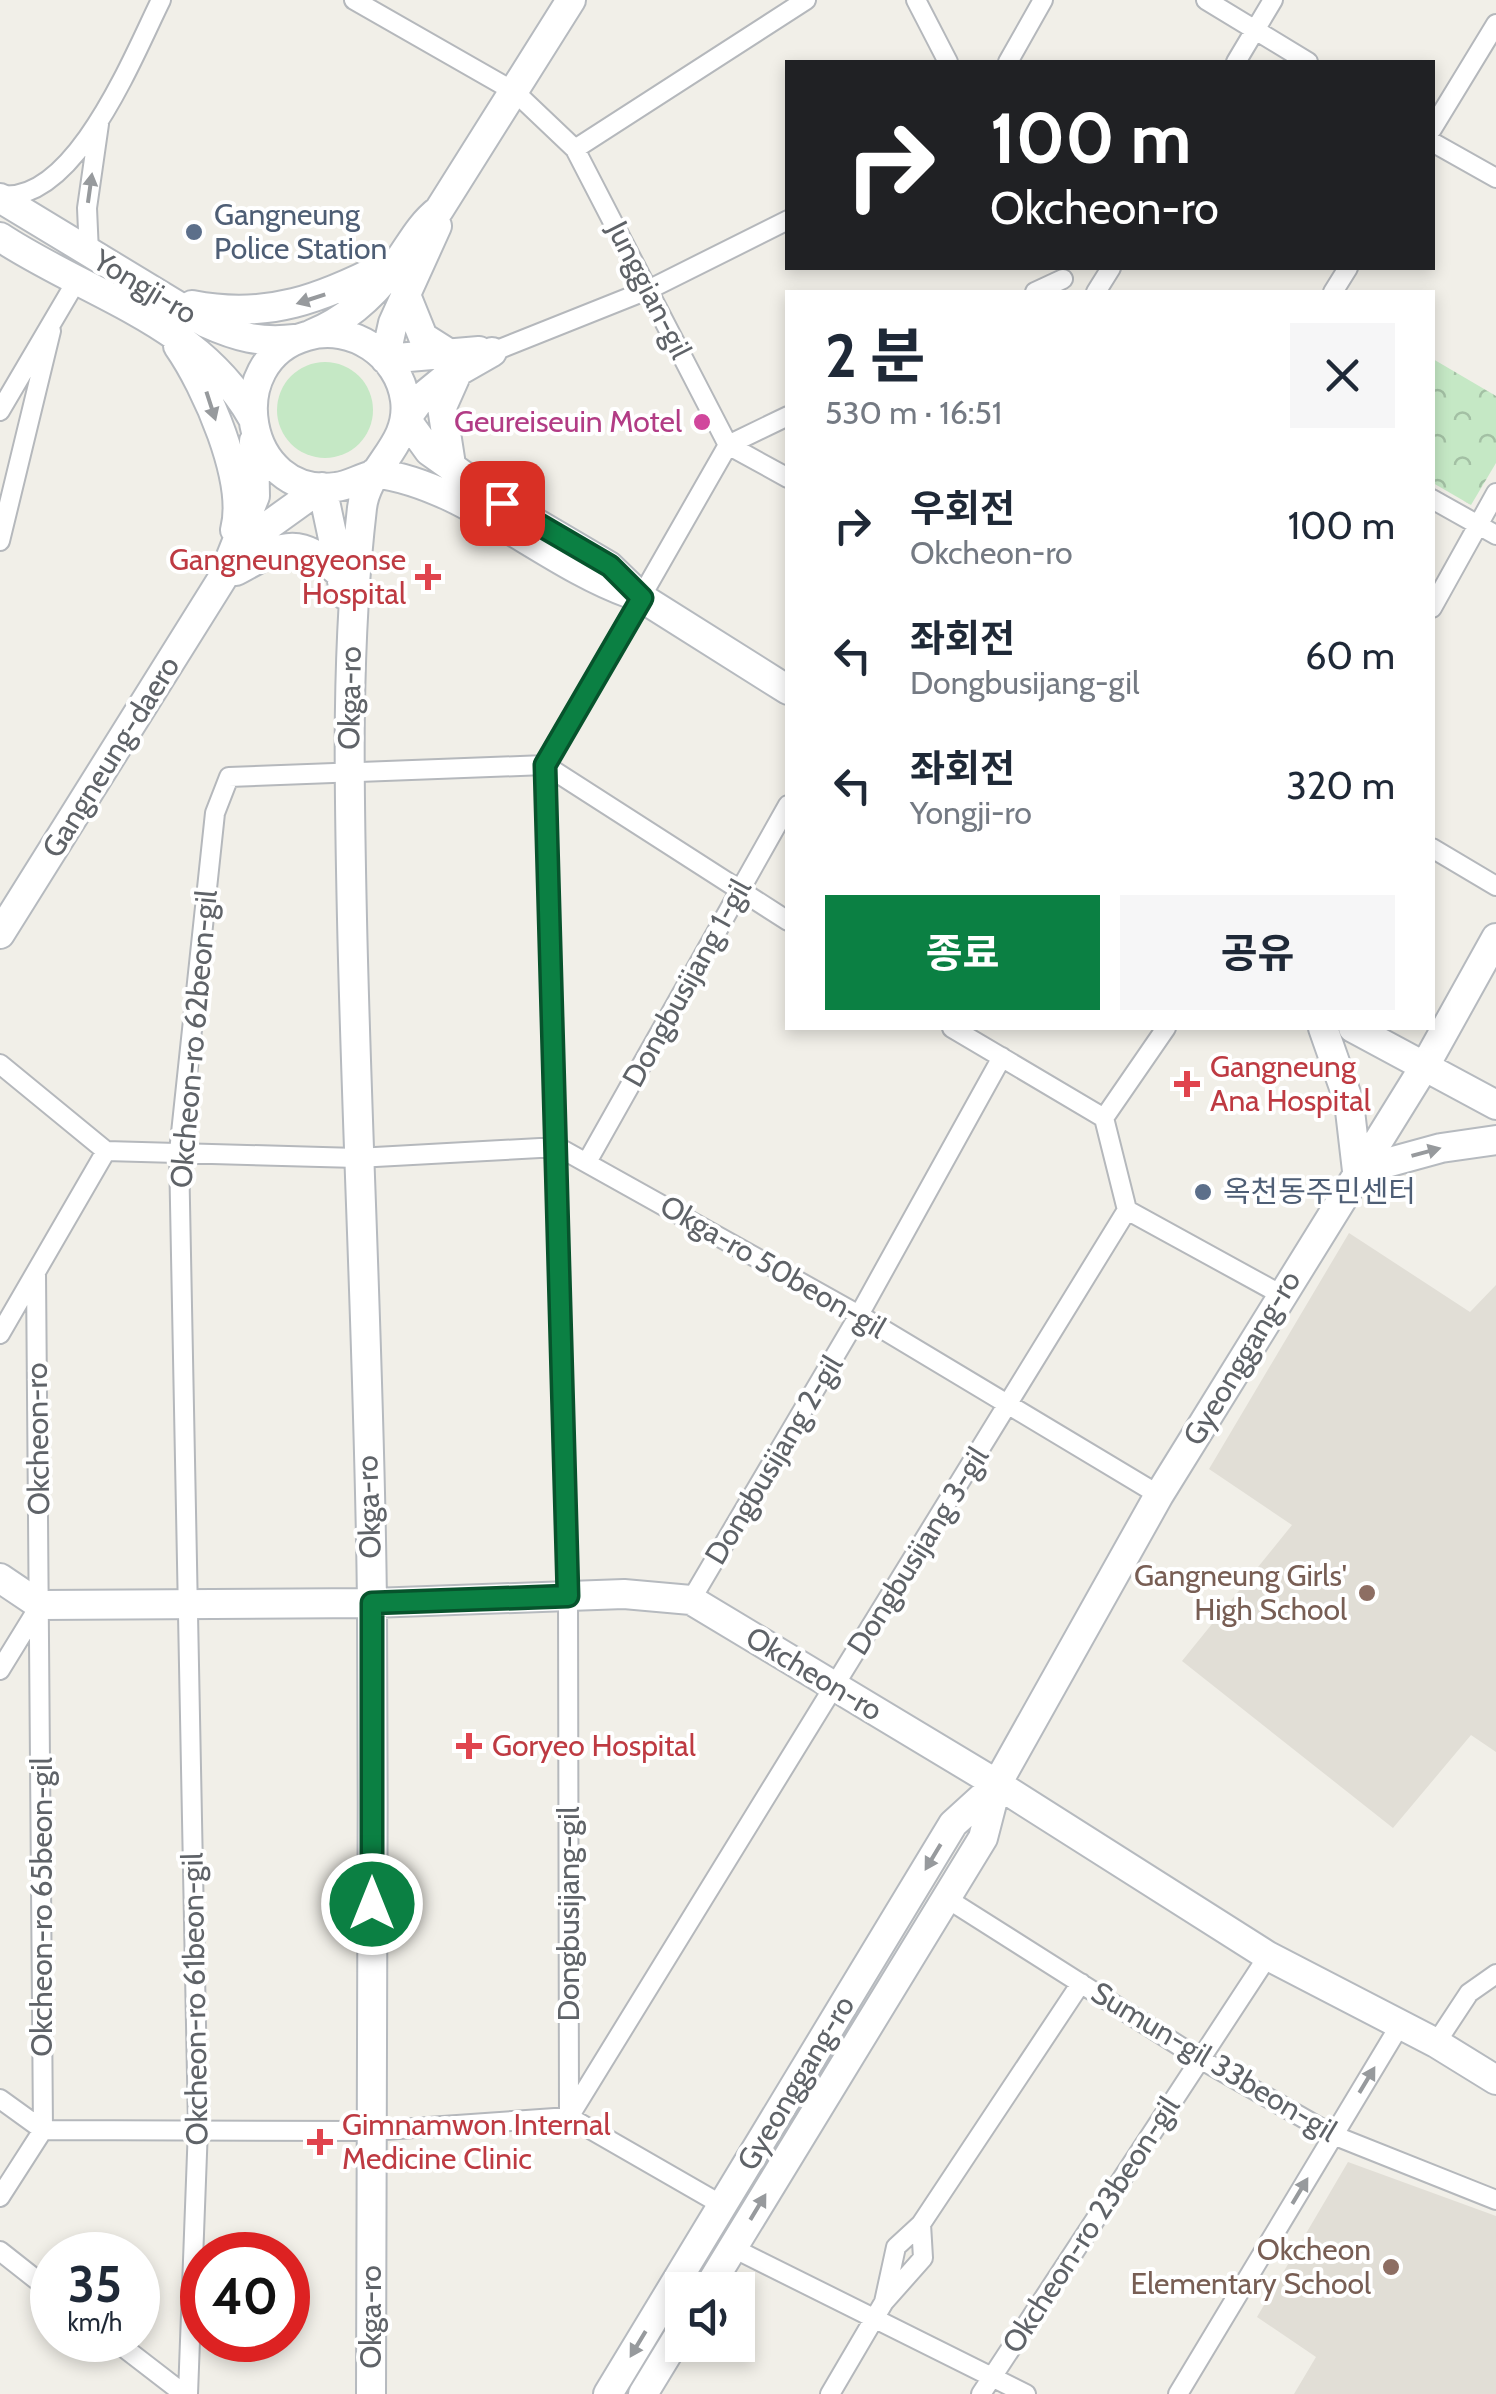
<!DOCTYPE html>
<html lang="ko">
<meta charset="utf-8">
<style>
:root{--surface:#fff;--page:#f6f6f7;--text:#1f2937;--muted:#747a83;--accent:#0b8043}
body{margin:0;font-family:Cabin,"Noto Sans KR",sans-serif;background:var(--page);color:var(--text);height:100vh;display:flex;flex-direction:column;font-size:38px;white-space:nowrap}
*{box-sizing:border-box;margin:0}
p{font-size:32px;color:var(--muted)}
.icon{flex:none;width:55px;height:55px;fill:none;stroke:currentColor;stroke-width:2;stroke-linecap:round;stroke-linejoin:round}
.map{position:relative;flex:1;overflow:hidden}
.panel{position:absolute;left:785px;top:290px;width:650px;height:740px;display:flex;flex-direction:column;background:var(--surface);border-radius:0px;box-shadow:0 5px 15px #0003}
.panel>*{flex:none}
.hud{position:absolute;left:785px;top:60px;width:650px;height:210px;border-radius:0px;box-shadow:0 5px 15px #0003;background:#202124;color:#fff;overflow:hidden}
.buttons{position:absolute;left:665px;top:2272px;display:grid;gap:20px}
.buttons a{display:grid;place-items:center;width:90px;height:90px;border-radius:0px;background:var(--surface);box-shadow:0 5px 15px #0003;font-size:50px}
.speed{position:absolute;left:30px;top:2232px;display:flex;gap:20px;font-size:50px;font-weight:700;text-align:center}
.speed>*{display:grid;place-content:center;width:130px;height:130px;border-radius:50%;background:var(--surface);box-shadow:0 5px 15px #0003;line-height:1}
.speed small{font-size:25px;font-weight:400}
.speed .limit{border:15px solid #d22;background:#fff;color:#111}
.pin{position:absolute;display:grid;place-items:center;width:85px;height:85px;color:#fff;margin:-42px;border-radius:20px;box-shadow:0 5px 15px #0006}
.me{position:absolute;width:110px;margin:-55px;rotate:0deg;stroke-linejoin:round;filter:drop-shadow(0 0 8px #0008)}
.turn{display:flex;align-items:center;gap:35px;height:210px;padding:0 40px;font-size:45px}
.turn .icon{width:130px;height:130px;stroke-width:2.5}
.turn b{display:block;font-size:70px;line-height:85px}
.round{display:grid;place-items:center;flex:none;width:105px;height:105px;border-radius:0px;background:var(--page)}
.head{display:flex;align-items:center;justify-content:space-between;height:170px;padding:0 40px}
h1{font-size:60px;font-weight:700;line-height:75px}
.cta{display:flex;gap:20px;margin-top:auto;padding:20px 40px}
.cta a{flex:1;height:115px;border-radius:0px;background:var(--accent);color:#fff;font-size:40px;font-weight:700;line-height:115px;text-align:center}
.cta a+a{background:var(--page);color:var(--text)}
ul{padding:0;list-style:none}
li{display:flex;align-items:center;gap:30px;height:130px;padding:0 40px}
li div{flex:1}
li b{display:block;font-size:38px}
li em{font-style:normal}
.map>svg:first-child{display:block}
.education{fill:#e1ded6}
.green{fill:#c5e8c5}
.park{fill:url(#park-crowns)}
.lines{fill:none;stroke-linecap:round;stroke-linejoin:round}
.street-casing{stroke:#b5b8bc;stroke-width:22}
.secondary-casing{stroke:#b6babf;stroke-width:32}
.street{stroke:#fff;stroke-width:18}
.secondary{stroke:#fff;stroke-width:28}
.oneway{fill:#979a9d}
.route-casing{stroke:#07532c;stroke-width:25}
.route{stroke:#0b8043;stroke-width:18}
.service-dot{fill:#5c6f8a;stroke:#fff;stroke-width:4}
.hotel-dot{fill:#d1479c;stroke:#fff;stroke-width:4}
.health-dot{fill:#e0444e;stroke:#fff;stroke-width:4}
.education-dot{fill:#8d6e63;stroke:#fff;stroke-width:4}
.labels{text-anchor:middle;stroke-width:8;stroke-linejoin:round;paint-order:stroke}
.service-label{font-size:30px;fill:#4e5e75;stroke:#fff;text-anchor:start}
.street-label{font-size:30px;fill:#5f6368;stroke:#fff}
.hotel-label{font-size:30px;fill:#b23c85;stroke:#fff;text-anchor:end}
.health-label{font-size:30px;fill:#be3a42;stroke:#fff;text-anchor:start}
.education-label{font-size:30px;fill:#785e54;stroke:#fff;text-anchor:end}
</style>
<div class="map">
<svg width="1496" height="2394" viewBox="0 0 1496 2394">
<defs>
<pattern id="park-crowns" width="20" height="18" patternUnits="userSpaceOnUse" patternTransform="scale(2.5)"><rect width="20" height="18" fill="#c5e8c5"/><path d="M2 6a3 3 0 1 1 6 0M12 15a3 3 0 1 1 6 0" fill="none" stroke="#a3c0a4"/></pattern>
</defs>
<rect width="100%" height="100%" fill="#f1efe8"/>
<path class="education" d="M1349,1233L1470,1312L1496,1285V1752L1471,1735L1393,1828L1182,1661L1292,1525L1209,1469Z
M1348,2162L1496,2216V2394H1294L1316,2357L1257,2317Z"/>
<path class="green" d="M277 410a48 48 0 1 1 96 0a48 48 0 1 1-96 0Z"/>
<path class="park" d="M1433,359L1496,396V463L1471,505L1433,483Z"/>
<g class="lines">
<defs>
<path id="street" d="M354,0L515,92L575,149L728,445L788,478
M916,0L948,62
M1206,0L1308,62
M1008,62L1043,0
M1236,62L1273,0
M1432,129L1496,24
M1432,142L1496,178
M575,149L806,0
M0,195C75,205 134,54 161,0
M89,253L87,208L99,124
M1035,292L1063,279
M1096,292L1111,268
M1333,292L1348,268
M492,352L650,289L788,220
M0,411L77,280
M1432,499L1496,535
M0,541L51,331
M1432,608L1496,493
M1432,848L1496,886
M952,1028L1104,1118
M0,1064L106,1151L357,1158L558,1147L859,1315L1159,1495
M587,1162L788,805
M1127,1210L1280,1294
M0,1334L106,1151
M691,1600L859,1315L1002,1057
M0,1670L40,1605
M946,1898L1200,2059L1333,2135L1496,2200
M1436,2043L1469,1993L1496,1974
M0,2099L43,2130L371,2131L569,2117L722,2205
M569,2117L568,1596L545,765L728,445L788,416
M569,2117L1127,1210L1104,1118L1166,1028
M0,2197L43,2130L36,1273
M733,2248L1026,2394
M0,2251L52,2292
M884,2302L896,2247L921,2224L1081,1983
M114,2340L184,2394
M188,2394L198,2127L179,1152L215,813L229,777L545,765L788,921
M830,2394L884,2302L923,2258L921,2224
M981,2394L1268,1956
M1178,2394L1400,2025"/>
<path id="secondary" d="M0,198L206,323C237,337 260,343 295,339
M437,226L393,323L385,359L479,351
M0,237C88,295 197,321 252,417
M406,295L423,337L453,356
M192,305C268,320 323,298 389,264
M312,334C343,321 371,298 391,271C408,250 417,227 439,210L571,0
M178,346C206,386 248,480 235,530
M492,352L443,380L421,398L406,419L429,451L502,503L609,566L642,598L788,690
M451,465L442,407L458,371
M374,473C465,484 544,563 631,594
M370,476C359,479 347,486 336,487C244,499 220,360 307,336C352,323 399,355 405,400C411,446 367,466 362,508C346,645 349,782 352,919C357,1148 370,1378 372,1608C374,1870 371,2132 371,2394
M242,555L262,530L322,487L345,595
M236,571C284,545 296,534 341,574
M0,934L222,579L255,496L254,441
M1323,1028L1349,1102L1357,1171L1441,1148L1496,1140
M1353,1028L1496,1105
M0,1578L40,1605L372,1603L624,1594L691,1600L997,1784L1268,1956L1436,2043L1496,2080
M707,2290L983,1838L997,1784L1159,1495L1426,1064L1496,938
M608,2394L953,1824L996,1785
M643,2394L682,2330"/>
</defs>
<use href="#street" class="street-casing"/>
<use href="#secondary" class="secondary-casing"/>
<use href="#street" class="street"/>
<use href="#secondary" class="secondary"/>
</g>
<defs><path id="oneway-solid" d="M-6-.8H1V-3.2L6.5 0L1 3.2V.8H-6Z" transform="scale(2.5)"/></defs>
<g class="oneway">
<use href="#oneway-solid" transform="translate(90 188) rotate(-82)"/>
<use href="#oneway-solid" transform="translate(311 299) rotate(162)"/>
<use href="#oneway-solid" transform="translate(211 406) rotate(72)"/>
<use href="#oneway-solid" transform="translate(1426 1152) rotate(-15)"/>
<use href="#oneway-solid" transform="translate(933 1857) rotate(121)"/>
<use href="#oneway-solid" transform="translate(1367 2080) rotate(-59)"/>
<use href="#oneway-solid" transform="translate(1300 2191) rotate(-59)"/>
<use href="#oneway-solid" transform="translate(758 2207) rotate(-59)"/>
<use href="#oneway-solid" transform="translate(638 2344) rotate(121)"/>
</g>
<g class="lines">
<defs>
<path id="route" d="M372,1904V1603L568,1596L545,765L642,598L610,566L502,503"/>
</defs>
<use href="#route" class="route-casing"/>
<use href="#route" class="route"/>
</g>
<g class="service-dot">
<circle cx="194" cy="232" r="10"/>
<circle cx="1203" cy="1192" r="10"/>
</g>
<circle class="hotel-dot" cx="702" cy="422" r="10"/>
<g class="health-dot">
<path d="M423 562h10v10h10v10h-10v10h-10v-10h-10v-10h10z"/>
<path d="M1182 1069h10v10h10v10h-10v10h-10v-10h-10v-10h10z"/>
<path d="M464 1731h10v10h10v10h-10v10h-10v-10h-10v-10h10z"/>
<path d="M315 2127h10v10h10v10h-10v10h-10v-10h-10v-10h10z"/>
</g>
<g class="education-dot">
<circle cx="1367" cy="1593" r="10"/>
<circle cx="1391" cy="2267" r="10"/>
</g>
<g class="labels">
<g class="service-label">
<text x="214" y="225">Gangneung<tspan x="214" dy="34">Police Station</tspan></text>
<text x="1223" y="1202">옥천동주민센터</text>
</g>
<g class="street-label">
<text transform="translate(145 287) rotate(31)" y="10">Yongji-ro</text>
<text transform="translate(649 290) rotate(63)" y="10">Junggian-gil</text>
<text transform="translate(350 698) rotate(-89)" y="10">Okga-ro</text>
<text transform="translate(111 757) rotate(-58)" y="10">Gangneung-daero</text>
<text transform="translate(687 983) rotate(-61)" y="10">Dongbusijang 1-gil</text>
<text transform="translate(194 1039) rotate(-85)" y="10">Okcheon-ro 62beon-gil</text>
<text transform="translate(773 1267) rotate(30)" y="10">Okga-ro 50beon-gil</text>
<text transform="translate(1242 1358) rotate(-59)" y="10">Gyeonggang-ro</text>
<text transform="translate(38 1439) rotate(-91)" y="10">Okcheon-ro</text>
<text transform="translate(774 1460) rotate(-59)" y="10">Dongbusijang 2-gil</text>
<text transform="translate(369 1507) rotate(-92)" y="10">Okga-ro</text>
<text transform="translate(918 1551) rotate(-58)" y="10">Dongbusijang 3-gil</text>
<text transform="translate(814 1674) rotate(31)" y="10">Okcheon-ro</text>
<text transform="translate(42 1907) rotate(-90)" y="10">Okcheon-ro 65beon-gil</text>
<text transform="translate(569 1914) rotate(-90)" y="10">Dongbusijang-gil</text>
<text transform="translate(195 1999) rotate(-91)" y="10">Okcheon-ro 61beon-gil</text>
<text transform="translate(1214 2062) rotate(31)" y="10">Sumun-gil 33beon-gil</text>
<text transform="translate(796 2083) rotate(-59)" y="10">Gyeonggang-ro</text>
<text transform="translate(1091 2225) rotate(-57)" y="10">Okcheon-ro 23beon-gil</text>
<text transform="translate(371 2317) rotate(-90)" y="10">Okga-ro</text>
</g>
<g class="hotel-label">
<text x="682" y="432">Geureiseuin Motel</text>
</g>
<g class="health-label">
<text x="406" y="570" text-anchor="end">Gangneungyeonse<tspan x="406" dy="34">Hospital</tspan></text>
<text x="1210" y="1077">Gangneung<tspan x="1210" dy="34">Ana Hospital</tspan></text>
<text x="492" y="1756">Goryeo Hospital</text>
<text x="342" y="2135">Gimnamwon Internal<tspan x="342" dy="34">Medicine Clinic</tspan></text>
</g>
<g class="education-label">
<text x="1347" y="1586">Gangneung Girls'<tspan x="1347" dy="34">High School</tspan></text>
<text x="1371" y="2260">Okcheon<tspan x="1371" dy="34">Elementary School</tspan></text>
</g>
</g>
</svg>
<div class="buttons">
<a><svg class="icon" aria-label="sound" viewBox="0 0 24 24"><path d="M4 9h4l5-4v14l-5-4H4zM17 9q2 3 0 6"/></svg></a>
</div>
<div class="speed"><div>35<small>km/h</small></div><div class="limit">40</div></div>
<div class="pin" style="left:502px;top:503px;background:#d93025"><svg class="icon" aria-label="arrive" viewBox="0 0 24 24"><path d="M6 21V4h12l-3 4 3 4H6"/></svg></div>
<svg class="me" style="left:372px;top:1904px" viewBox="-20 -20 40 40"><circle r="17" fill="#0b8043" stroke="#fff" stroke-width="3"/><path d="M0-11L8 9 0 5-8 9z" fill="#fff"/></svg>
<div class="hud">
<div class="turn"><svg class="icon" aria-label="right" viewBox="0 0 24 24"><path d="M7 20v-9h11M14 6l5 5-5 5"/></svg><div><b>100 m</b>Okcheon-ro</div></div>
</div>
<section class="panel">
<div class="head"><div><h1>2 분</h1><p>530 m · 16:51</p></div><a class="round"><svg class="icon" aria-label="close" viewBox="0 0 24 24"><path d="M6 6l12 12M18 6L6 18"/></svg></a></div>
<ul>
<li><svg class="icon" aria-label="right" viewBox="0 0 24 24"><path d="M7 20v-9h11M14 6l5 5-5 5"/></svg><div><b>우회전</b><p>Okcheon-ro</p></div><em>100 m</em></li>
<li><svg class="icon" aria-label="left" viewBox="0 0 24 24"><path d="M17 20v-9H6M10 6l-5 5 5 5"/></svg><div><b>좌회전</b><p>Dongbusijang-gil</p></div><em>60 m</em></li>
<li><svg class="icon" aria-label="left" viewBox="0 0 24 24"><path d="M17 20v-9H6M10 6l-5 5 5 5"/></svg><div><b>좌회전</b><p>Yongji-ro</p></div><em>320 m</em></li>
</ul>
<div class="cta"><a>종료</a><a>공유</a></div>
</section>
</div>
